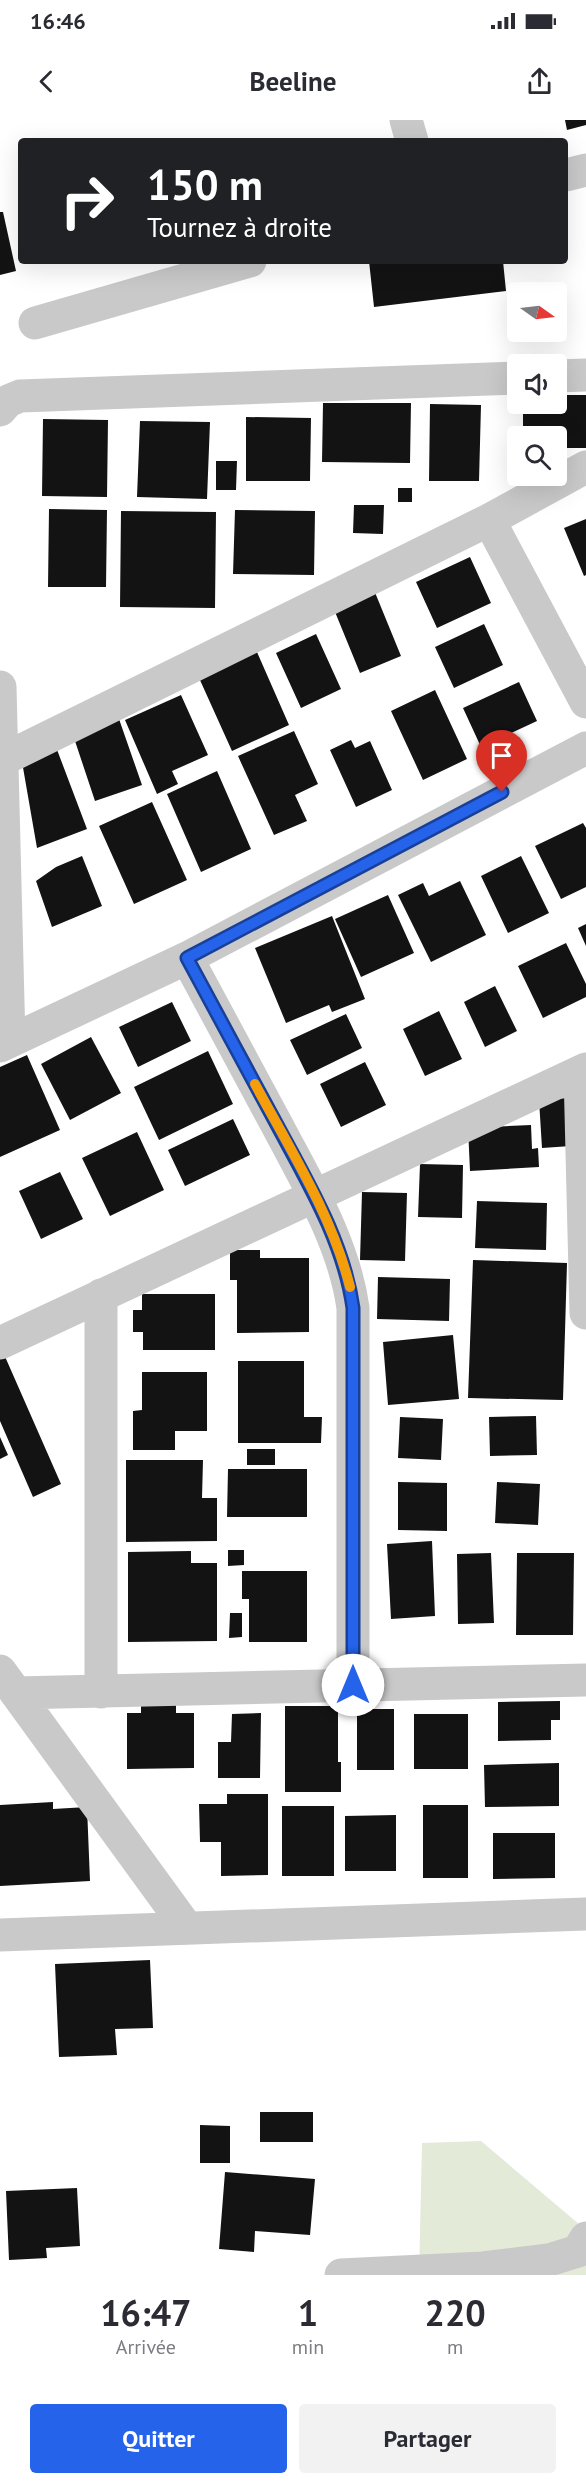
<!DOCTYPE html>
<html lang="fr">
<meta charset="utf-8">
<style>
:root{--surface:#fff;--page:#f2f2f3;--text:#2b2b33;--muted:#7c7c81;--accent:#2563eb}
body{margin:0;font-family:"PT Sans",sans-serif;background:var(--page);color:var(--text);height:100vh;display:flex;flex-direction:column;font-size:22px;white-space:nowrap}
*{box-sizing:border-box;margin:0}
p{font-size:20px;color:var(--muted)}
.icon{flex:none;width:33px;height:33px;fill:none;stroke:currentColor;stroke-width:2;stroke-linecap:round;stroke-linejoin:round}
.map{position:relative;height:2155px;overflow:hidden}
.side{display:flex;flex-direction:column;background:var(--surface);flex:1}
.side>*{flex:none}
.banner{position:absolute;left:18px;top:18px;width:550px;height:126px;border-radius:6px;box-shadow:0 6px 24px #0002;background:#202124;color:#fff;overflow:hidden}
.needle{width:39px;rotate:104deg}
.controls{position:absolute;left:507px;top:162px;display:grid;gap:12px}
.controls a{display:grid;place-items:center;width:60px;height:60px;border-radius:6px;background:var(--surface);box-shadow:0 6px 24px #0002;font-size:30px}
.pin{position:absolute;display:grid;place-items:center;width:51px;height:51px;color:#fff;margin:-62px -26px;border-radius:50% 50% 50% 0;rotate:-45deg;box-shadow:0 0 6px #0007}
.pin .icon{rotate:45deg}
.me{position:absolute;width:66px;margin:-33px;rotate:0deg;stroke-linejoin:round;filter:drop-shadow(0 0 4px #0008)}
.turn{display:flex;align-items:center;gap:21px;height:126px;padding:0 30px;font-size:27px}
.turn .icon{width:78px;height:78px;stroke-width:2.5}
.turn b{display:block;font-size:42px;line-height:51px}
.eta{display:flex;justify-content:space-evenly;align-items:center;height:102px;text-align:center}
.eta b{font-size:36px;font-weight:700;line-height:42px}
.action{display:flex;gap:12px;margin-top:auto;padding:12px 30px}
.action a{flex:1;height:69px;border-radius:6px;background:var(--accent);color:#fff;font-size:24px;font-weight:700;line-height:69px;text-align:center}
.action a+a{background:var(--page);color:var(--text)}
.status{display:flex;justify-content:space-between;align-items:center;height:42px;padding:0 30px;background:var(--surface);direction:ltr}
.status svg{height:16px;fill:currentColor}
header{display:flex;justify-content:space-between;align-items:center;height:78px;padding:0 30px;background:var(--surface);font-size:27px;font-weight:700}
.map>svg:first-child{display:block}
.green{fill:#e3ebd8}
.building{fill:#131313}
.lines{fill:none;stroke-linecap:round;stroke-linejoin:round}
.street{stroke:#c9c9c9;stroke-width:33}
.route-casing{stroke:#184099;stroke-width:15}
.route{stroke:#2563eb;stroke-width:10}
.slow{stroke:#f59e0b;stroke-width:10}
</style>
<div class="status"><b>16:46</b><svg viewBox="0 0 49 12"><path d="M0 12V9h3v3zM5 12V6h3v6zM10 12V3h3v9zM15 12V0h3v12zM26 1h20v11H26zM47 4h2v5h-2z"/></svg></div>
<header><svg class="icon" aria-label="back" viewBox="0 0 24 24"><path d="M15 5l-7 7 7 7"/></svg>Beeline<svg class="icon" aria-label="share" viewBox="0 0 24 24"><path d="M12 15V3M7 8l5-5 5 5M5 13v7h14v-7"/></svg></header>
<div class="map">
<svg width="586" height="2155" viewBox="0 0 586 2155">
<rect width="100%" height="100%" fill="#fff"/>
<path class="green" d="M481,2021L586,2110V2155H419L422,2023Z"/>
<path class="building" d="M565,0H586V5L567,10Z
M0,92H3L16,151L0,155Z
M369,141H503L506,171L374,187Z
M556,275H586V328H556V316H523V284H556Z
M323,283H411L410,343L322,342Z
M430,284L481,285L479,361H429Z
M246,297L311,298L310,361H246Z
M43,299L108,300L107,377L42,376Z
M140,301L210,302L207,379L137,377Z
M216,341H237L236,370H216Z
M398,368H412V382H398Z
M354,385H384L383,414L353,413Z
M49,389L107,390L106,467H48Z
M235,390L315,391L314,455L233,454Z
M121,391L216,392L215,488L120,487Z
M586,399V455L584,456L564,408Z
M470,437L491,483L437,508L416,462Z
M374,470L401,536L360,553L333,487Z
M484,504L503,545L454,568L435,527Z
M316,514L341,569L301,588L276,533Z
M253,523L289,605L232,631L195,549Z
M519,562L537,601L481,627L463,588Z
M435,570L467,639L423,660L391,591Z
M181,575L208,635L172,651L178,664L157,674L125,600Z
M119,599L142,665L95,681L73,615Z
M294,611L318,664L295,675L307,701L274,715L238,636Z
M351,620L355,628L370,621L392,670L356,687L330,630Z
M56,627L87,709L37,728L21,636Z
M217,651L251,729L201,752L167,674Z
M152,682L187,760L134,784L99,706Z
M583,703L586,708V767L561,779L535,726Z
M82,736L102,786L52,807L36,761L56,747Z
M521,736L549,793L508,813L481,756Z
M460,761L486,815L431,842L398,775L423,763L429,776Z
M388,775L414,833L361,857L335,799Z
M332,796L365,879L332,892L329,885L286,903L255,828Z
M586,804V826L578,808Z
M566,823L586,864V877L543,898L518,846Z
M495,866L517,911L485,927L464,882Z
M172,882L191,921L138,947L119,907Z
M439,891L462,939L425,956L403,909Z
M346,894L362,928L307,955L290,920Z
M91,917L121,973L70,1000L41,944Z
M208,931L233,984L159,1020L134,967Z
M27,935L60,1010L0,1037V947Z
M365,942L386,985L341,1007L320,964Z
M568,978L571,1026L542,1028L539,980Z
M233,999L250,1035L185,1066L168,1030Z
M531,1005L532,1029L538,1028L539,1047L470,1051L468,1008Z
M137,1012L164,1070L110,1096L82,1038Z
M420,1044L463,1045L462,1098L418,1097Z
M60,1052L83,1099L41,1119L19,1071Z
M362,1072L407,1073L405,1141L360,1140Z
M477,1081L547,1083L546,1130L475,1128Z
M230,1130H260V1138H309V1212L237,1213V1160H230Z
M473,1140L567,1143L563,1280L468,1278Z
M378,1157L450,1159L449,1201L377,1199Z
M142,1174H215V1230H143V1212H133V1190H142Z
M453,1215L459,1279L388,1285L383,1222Z
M3,1232L61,1364L33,1377L0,1301V1233Z
M238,1241H304V1297H322L321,1323H238Z
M142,1252H207V1311H175V1330H133V1291L142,1290Z
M536,1296L537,1335L490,1336L489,1297Z
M400,1297L443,1299L441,1340L398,1338Z
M0,1317L8,1335L0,1339Z
M247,1329H275V1345H247Z
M126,1340H203L202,1378H217V1421L126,1422Z
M228,1349H307V1397H227Z
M398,1362L447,1363V1411L398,1410Z
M497,1362L540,1364L538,1405L495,1403Z
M432,1421L435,1496L391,1499L387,1424Z
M228,1430H244V1445L228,1446Z
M191,1431V1443H217V1521L128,1522V1432Z
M491,1433L494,1503L458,1504L457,1434Z
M517,1433H574L573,1515H516Z
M242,1451H307V1522H249V1479H242Z
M230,1493H242V1517L229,1518Z
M141,1572H176V1593H194V1648L127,1649V1593H141Z
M560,1581V1600H551V1620L498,1621V1582Z
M285,1586H338V1642H341V1672H285Z
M357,1589H394V1650H357Z
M261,1593L260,1658H218V1622H231L232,1594Z
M414,1594H468V1649H414Z
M559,1643V1686L485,1687L484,1645Z
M227,1674H268V1755L221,1756V1722H200L199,1684H227Z
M53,1682V1689L87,1687L90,1761L0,1766V1685Z
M423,1685H468V1758H423Z
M282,1686H334V1756H282Z
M396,1695V1751H345V1696Z
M493,1713H555V1758L493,1759Z
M150,1840L153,1908L115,1909L117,1935L59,1937L55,1844Z
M260,1992H313V2022H260Z
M200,2005L230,2006V2043H200Z
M225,2052L315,2059L310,2115L255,2111L254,2132L219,2129Z
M77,2068L80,2126L46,2128L47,2138L9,2140L6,2071Z"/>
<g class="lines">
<path class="street" d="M406,0L412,21
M566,55L586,50
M35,203L250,141
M556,256L586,255
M0,290L8,281L20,276L518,258
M489,400L586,582
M0,567L9,922
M2,640L489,400L586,347
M187,838C217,894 248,951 278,1007C308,1064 344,1123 353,1188V1565
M0,926L187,838L586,628
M580,952L586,1193
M0,1223L586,949
M0,1551L187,1808
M101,1572V1175
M16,1573L586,1560
M0,1815L586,1794
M341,2155L483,2148L549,2140L578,2131L586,2118"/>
</g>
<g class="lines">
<defs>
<path id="route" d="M353,1565V1188C344,1122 307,1061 276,1003C246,948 217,893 187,838L502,672"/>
</defs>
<use href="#route" class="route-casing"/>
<use href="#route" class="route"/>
<path class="slow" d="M255,964C290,1029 332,1095 350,1167"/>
</g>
</svg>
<div class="controls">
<a><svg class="needle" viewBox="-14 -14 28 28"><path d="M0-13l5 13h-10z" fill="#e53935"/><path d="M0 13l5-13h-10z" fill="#7c7c81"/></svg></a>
<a><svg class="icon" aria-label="sound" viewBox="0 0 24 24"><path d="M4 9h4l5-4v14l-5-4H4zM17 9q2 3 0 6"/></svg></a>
<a><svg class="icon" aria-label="search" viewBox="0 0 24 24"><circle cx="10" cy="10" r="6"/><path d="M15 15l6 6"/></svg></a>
</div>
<div class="pin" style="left:502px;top:672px;background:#d93025"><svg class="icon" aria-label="arrive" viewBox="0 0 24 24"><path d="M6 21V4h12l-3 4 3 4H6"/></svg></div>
<svg class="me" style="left:353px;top:1565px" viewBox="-20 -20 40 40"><circle r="19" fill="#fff"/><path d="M0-13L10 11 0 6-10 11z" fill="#2563eb"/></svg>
<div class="banner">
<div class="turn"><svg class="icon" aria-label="right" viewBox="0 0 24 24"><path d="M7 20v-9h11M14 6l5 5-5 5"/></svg><div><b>150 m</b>Tournez à droite</div></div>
</div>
</div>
<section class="side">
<div class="eta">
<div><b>16:47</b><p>Arrivée</p></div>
<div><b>1</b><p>min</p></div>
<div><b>220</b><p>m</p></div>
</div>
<div class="action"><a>Quitter</a><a>Partager</a></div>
</section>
